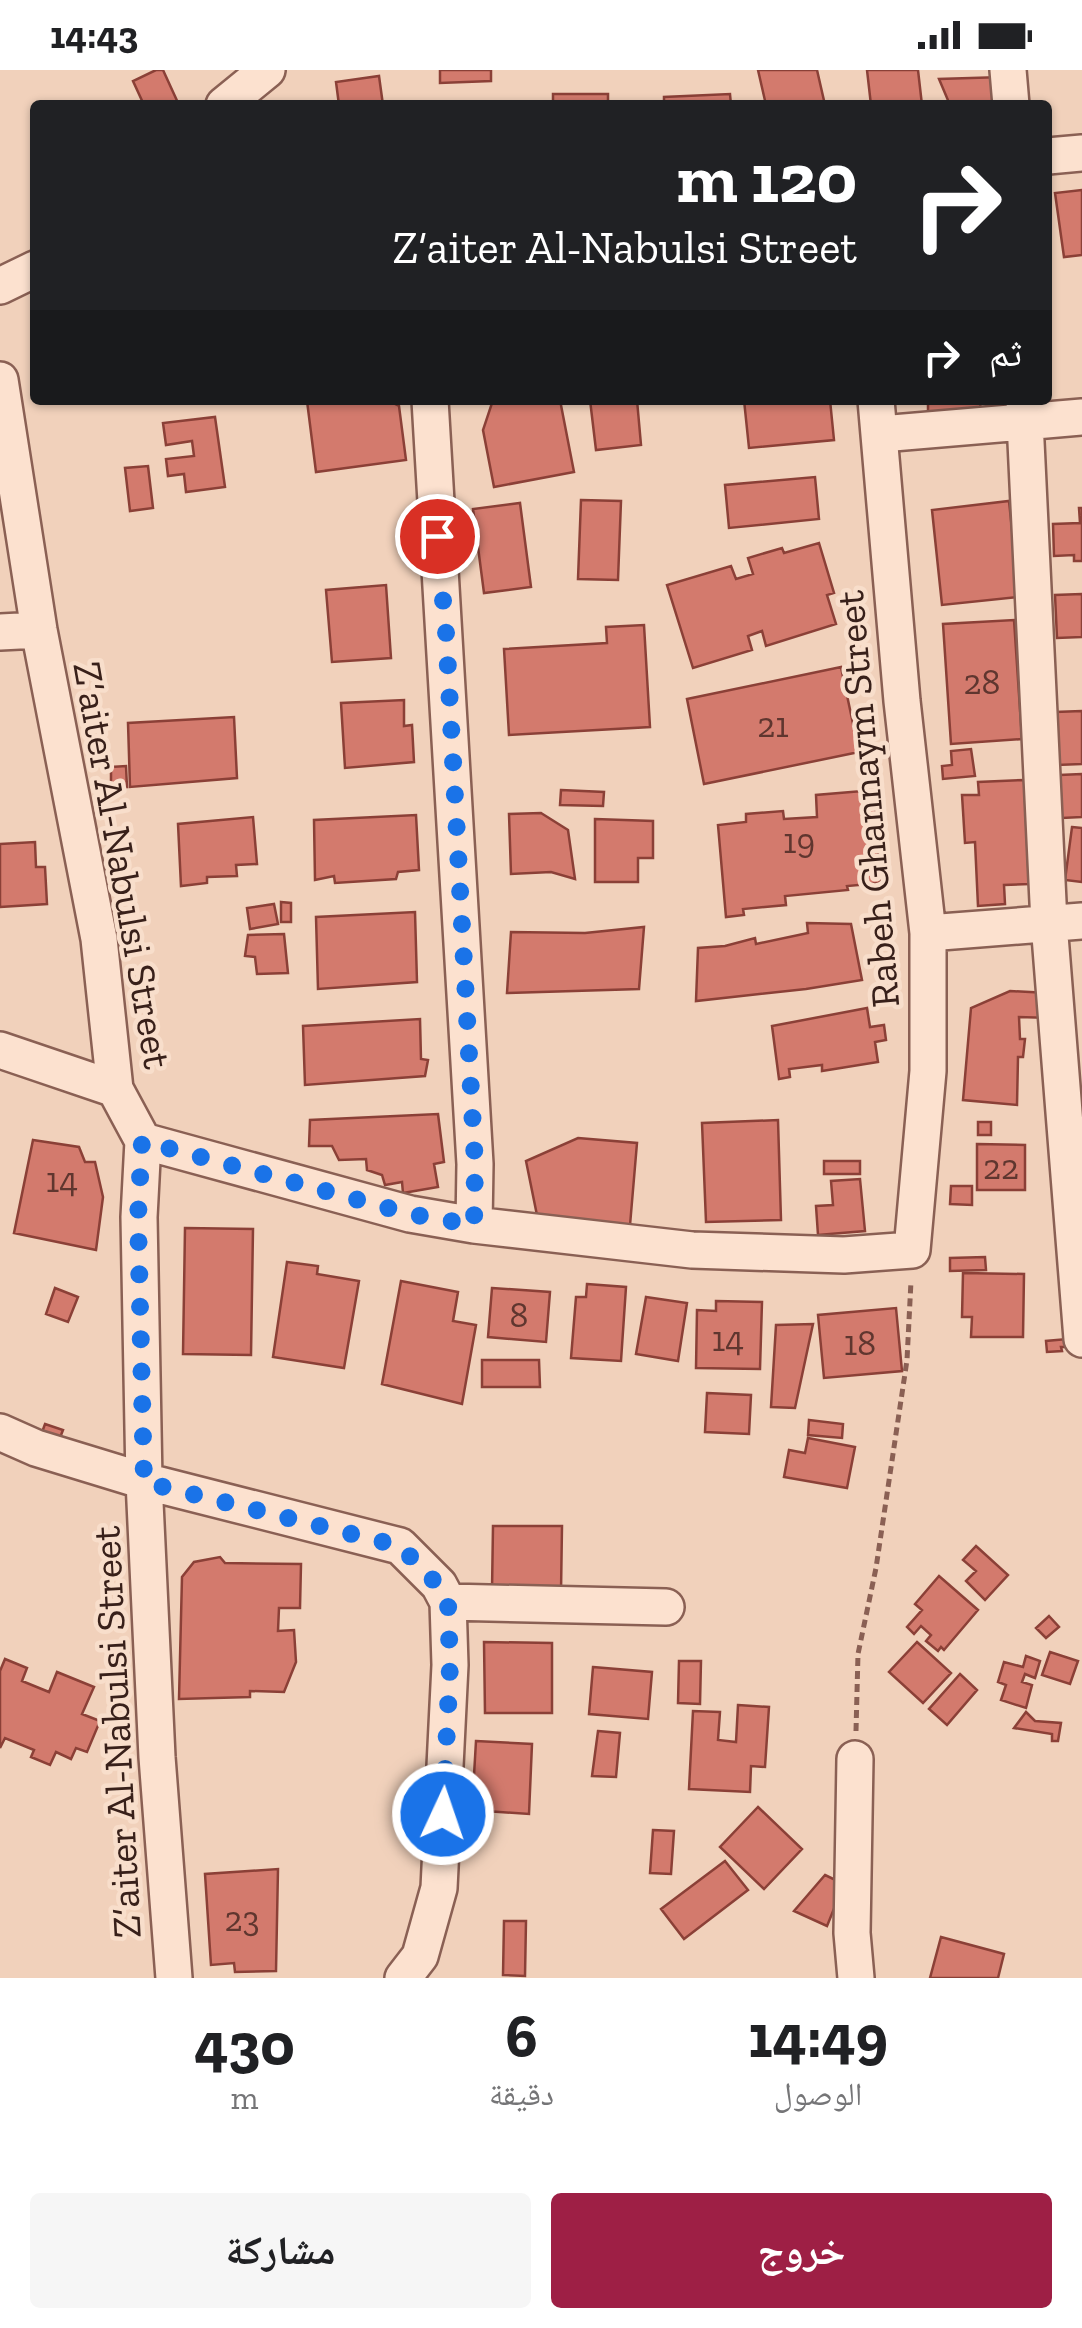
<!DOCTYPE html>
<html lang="ar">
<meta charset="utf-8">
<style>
:root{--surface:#fff;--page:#f6f6f6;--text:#202124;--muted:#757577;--accent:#9e1f45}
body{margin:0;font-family:"Zilla Slab","Noto Naskh Arabic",serif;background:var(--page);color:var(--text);direction:rtl;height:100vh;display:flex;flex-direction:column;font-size:38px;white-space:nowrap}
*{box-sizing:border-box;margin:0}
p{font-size:32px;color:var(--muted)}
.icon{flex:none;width:55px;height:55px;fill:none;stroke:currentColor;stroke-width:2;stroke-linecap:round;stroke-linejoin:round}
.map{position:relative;height:1908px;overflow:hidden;direction:ltr}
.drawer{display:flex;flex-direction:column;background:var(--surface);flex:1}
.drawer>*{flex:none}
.guide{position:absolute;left:30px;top:30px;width:1022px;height:305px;border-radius:10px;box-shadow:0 2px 8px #0004;direction:rtl;background:#202124;color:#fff;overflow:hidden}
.pin{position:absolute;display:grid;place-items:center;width:85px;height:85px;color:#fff;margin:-42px;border:5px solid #fff;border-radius:50%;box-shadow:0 2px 10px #0007}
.me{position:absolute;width:110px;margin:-55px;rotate:3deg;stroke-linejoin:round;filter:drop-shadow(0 0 8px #0008)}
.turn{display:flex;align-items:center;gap:35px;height:210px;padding:0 30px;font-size:45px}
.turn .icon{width:130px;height:130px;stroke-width:2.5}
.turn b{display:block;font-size:70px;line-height:85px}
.then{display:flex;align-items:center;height:95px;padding:0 30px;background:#0003;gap:20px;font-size:38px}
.eta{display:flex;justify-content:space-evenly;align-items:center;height:170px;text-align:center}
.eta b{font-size:60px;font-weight:700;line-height:70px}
.button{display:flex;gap:20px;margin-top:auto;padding:20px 30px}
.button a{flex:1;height:115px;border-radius:10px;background:var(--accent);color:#fff;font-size:40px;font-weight:700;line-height:115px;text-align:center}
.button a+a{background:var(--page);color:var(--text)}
.status{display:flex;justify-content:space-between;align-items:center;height:70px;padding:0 50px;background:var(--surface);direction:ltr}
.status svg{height:28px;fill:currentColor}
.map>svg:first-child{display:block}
.building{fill:#d37a6d;stroke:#8b4037;stroke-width:2.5}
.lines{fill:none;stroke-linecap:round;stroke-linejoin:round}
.minor-casing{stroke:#8a6054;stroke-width:40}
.path{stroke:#8a6054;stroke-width:5;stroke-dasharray:8 5;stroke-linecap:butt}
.minor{stroke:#fce1cf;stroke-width:35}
.route{stroke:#1a73e8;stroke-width:18;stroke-dasharray:0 32.4}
.labels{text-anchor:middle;stroke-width:9;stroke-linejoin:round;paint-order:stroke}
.number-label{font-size:35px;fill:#5f362f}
.street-label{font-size:40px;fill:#38201a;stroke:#f8decb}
</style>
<div class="status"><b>14:43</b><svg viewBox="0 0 49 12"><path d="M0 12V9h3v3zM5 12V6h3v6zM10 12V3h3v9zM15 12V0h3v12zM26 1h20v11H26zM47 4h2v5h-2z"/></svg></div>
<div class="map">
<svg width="1082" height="1908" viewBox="0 0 1082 1908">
<rect width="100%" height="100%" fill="#f1d1bb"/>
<path class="building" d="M156,0H163L179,35H144L133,11Z
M440,0H491V11L440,13Z
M758,0H817L825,35H766Z
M867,0H918L922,35H871Z
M379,6L383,35H339L336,12Z
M1003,7L1004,35H950L939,9Z
M553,24H608V35H553Z
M730,24L731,35H664V27Z
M1082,120V185L1064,187L1055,123Z
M387,330L399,336L406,390L316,402L307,331Z
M493,330H560L574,402L494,417L483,360Z
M590,330H637L641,375L596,380Z
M744,330H830L834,370L749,378Z
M928,330H980L981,343L928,344Z
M215,347L225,417L186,422L184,404L168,406L166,389L194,386L192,371L166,375L163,353Z
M148,396L153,438L130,441L125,398Z
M815,407L819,449L729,458L725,415Z
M581,430L621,431L618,510L578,509Z
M1009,431L1019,527L942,535L932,440Z
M520,433L531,517L484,523L473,439Z
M1079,438H1082V491H1074V485L1054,486L1053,454L1080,453Z
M819,473L834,523L827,525L836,554L766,576L762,561L748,566L752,580L693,598L667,515L731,496L736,509L753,504L748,488L782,478L784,483Z
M386,515L391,588L332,592L326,520Z
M1082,524V567L1057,568L1055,525Z
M1014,550L1022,669L951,674L943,554Z
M644,555L650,657L509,665L504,579L607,573L606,557Z
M841,597L859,682L704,714L687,629Z
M404,630V656L412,655L414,692L345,698L341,633Z
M1082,641V694L1057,695L1055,642Z
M234,647L237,708L130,717L128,653Z
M971,679L975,706L943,709L942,696L952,695L951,681Z
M126,696L127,717L111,718V697Z
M1082,704V747L1062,748L1060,705Z
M1024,710L1029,814L1004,815L1005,834L978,836L975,772L965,773L962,725H979L978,712Z
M561,720L604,722L603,736L560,735Z
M874,720L880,813L847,816L848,820L785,826L786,835L743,839L744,845L726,847L718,755L746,752V744L783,741L784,749L817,747L816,725Z
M541,743L568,760L575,809L551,802L511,804L509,744Z
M416,745L419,800L398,802L396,809L335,813L334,806L315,810L314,750Z
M253,747L257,794L236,795L237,806L207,807V813L181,816L178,754Z
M595,749L653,751V788H638V812H595Z
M1072,757L1082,758V812L1065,810Z
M35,772L36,797H45L47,834L0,837V774Z
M281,832L291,833V852H281Z
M274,834L278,854L250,859L247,838Z
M415,842L417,912L318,919L316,847Z
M807,853L851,854L862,910L806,919L696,931L698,878L725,876L755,868L756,874L808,863Z
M644,857L639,919L507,923L511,862L585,863Z
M284,864L288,903L257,904L255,887L245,886L248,865Z
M1010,921L1048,923L1051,948L1019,947L1020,969H1025L1023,987H1018L1017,1035L963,1030L971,938Z
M867,938L870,957L884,955L886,970L875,972L878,992L822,1001V995L789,999L790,1007L779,1009L772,956Z
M420,949L421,989L428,990L425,1006L305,1015L303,956Z
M438,1044L444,1092L434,1094L438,1117L403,1123L402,1112L385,1115L382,1105L367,1100L366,1089L339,1090L332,1076H309L310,1050Z
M778,1050L781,1150L706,1152L702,1053Z
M978,1052H991V1065H978Z
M578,1068L637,1073L629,1167L540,1160L526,1091Z
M33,1070L79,1077L85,1092H95L103,1127L96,1180L14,1163Z
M977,1074L1025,1075V1120H977Z
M824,1091H860V1104H824Z
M860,1109L865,1161L818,1165L816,1136L833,1135L831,1111Z
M951,1116H972V1135L950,1134Z
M185,1158L253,1159L251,1285L183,1284Z
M985,1187L986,1200L950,1201V1188Z
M287,1192L318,1196L317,1204L359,1211L344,1298L273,1287Z
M963,1203L1024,1204L1023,1267H971L972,1247H962Z
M401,1211L458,1222L453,1251L476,1255L462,1334L382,1314Z
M587,1214L626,1217L621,1291L571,1288L576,1227H586Z
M55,1218L78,1227L68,1252L46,1244Z
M492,1218L550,1222L546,1272L488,1267Z
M646,1227L687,1233L678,1291L636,1284Z
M716,1231L762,1232L760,1299L696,1298L697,1240L716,1241Z
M896,1238L902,1301L824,1308L818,1245Z
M813,1254L795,1338L771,1337L776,1255Z
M1067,1269V1277H1061L1062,1281L1047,1282L1046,1271Z
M482,1290H539L540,1317H482Z
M707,1323L751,1325L749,1364L705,1362Z
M809,1350L843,1354L842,1368L808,1365Z
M45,1354L63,1360L54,1383L37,1376Z
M808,1368L855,1377L847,1418L784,1407L789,1380L805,1383Z
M493,1456H562L561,1522L492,1521Z
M976,1476L1008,1505L985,1530L966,1511L976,1501L963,1490Z
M220,1487L225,1493L301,1494L300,1538H279L278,1561L294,1560L296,1592L284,1622L250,1621V1627L179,1629L182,1507L194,1492Z
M939,1506L978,1540L944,1580L941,1577L938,1581L926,1571L931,1565L921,1556L914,1564L907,1557L922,1540L915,1534Z
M1049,1546L1059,1557L1046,1568L1036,1558Z
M484,1572L552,1573V1643H485Z
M917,1572L951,1603L923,1633L889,1602Z
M1050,1582L1078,1591L1070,1614L1042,1605Z
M1026,1586L1040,1591L1035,1608L1025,1604L1022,1612L1032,1615L1026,1638L1001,1630L1006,1615L998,1612L1004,1592L1023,1597Z
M5,1589L27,1598L22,1611L49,1622L57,1602L94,1617L82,1644L100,1651L87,1682L76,1678L71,1689L56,1682L50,1695L31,1687L34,1680L5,1668L0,1678V1601Z
M679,1591H701L700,1634L678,1633Z
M593,1597L652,1602L648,1649L589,1644Z
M960,1604L977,1620L947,1655L929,1639Z
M738,1635L769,1637L765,1697L751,1696L750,1722L689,1719L693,1641L720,1642L718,1670L736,1672Z
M1026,1642L1035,1651L1061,1653L1058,1671H1052V1664L1014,1658Z
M598,1661L620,1663L616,1707L592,1706Z
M476,1671L532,1674L529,1744L472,1740Z
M758,1737L802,1779L764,1819L720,1777Z
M653,1760L674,1761L671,1804L650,1803Z
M725,1791L748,1820L684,1869L661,1839Z
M278,1799L276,1901L235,1902L234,1893L211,1895L205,1804Z
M825,1805L844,1814L827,1856L794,1841Z
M504,1851H526L525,1906L503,1905Z
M941,1867L1004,1884L998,1908H930Z"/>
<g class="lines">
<defs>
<path id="minor" d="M1008,0L1011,35
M224,35L267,0
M1048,86L1082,83
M0,216L35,199
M0,310L39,560L99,869L115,1019L143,1071L139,1147L144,1411L157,1687L174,1908
M430,330L475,1094L474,1155
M1024,330L1049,853L1082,1269
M881,364L1082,347
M0,562L39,560
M928,863L1082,851
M0,980L115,1019
M143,1071L410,1144L474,1155L692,1180L844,1185L912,1180L928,1001V863L902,631L876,330
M0,1362L36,1378L144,1411L400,1476L439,1515L448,1532L450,1595L439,1818L420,1886L403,1908
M448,1532L666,1537
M855,1689L852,1863L856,1908"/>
</defs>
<use href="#minor" class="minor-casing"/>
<path class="path" d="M856,1661L858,1584L876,1498L907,1290L911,1211"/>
<use href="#minor" class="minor"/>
</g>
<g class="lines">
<path class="route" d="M437,466L446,562L475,1094L474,1155L410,1144L142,1071L138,1147L144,1412L400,1476L438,1515L448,1532L450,1596L443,1744"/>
</g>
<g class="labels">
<g class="number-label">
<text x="982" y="624">28</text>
<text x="773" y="667">21</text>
<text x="799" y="783">19</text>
<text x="1001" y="1109">22</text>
<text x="62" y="1122">14</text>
<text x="519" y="1257">8</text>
<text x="728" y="1281">14</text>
<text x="860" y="1285">18</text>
<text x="242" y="1861">23</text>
</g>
<g class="street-label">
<text transform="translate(867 729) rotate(-95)" y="14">Rabeh Ghannaym Street</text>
<text transform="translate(123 795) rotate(80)" y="14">Z‘aiter Al-Nabulsi Street</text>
<text transform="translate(116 1662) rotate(-93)" y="14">Z‘aiter Al-Nabulsi Street</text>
</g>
</g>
</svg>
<div class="pin" style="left:437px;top:466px;background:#d93025"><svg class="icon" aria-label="arrive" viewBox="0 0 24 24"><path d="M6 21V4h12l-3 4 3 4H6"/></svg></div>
<svg class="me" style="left:443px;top:1744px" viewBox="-20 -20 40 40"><circle r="17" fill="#1a73e8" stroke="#fff" stroke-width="3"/><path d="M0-11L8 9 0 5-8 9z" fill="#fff"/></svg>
<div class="guide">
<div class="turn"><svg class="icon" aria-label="right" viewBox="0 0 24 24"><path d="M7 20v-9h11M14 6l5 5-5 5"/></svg><div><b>120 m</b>Z‘aiter Al-Nabulsi Street</div></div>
<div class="then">ثم<svg class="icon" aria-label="right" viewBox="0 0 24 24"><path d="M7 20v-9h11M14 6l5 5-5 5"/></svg></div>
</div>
</div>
<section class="drawer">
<div class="eta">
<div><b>14:49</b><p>الوصول</p></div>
<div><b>6</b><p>دقيقة</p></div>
<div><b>430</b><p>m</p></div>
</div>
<div class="button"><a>خروج</a><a>مشاركة</a></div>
</section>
